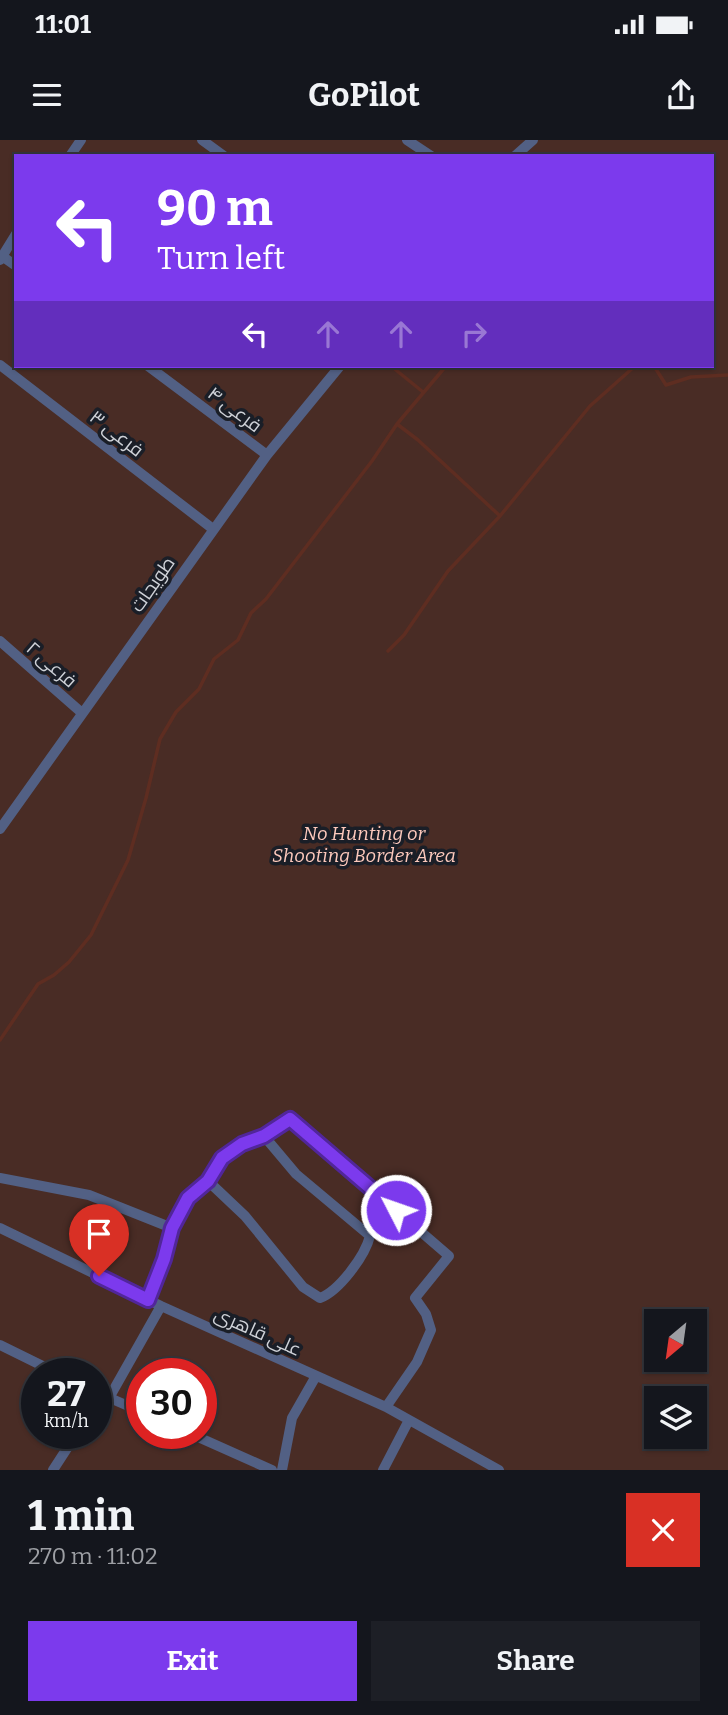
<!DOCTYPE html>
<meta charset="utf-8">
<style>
:root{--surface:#14161d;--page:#1d1f26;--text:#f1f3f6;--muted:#9d9fa4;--line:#33353b;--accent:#7c3aed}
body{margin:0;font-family:Bitter,Cairo,serif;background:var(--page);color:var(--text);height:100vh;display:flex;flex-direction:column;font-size:26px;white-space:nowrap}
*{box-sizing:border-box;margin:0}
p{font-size:23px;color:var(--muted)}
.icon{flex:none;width:38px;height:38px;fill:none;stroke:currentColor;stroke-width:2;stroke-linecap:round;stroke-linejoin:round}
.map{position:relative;height:1330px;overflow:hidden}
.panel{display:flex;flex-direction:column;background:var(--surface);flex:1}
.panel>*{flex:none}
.guide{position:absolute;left:14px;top:14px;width:700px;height:214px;border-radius:0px;box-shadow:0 2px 5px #0004,0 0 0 2px var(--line);background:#7c3aed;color:#fff;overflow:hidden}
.needle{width:46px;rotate:209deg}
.fabs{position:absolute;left:644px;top:1169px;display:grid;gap:14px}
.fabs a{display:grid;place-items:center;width:63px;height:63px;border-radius:0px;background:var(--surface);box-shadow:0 2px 5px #0004,0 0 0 2px var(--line);font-size:35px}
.speed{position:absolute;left:21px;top:1218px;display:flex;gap:14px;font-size:35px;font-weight:700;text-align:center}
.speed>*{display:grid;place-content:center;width:91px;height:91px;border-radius:50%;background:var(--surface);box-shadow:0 2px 5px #0004,0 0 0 2px var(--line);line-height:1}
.speed small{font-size:18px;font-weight:400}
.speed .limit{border:10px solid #d22;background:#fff;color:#111}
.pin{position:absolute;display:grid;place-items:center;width:60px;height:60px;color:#fff;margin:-72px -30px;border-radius:50% 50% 50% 0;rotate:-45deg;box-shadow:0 0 7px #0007}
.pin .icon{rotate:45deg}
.me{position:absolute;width:77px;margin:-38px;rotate:311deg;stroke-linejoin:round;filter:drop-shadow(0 0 5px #0008)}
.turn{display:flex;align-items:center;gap:24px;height:147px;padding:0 28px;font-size:32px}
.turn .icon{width:91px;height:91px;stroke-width:2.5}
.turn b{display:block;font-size:49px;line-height:60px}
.lanes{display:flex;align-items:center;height:66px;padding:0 28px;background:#0003;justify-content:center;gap:35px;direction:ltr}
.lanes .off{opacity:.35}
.round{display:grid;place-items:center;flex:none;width:74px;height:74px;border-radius:0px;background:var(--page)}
.overview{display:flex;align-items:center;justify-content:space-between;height:119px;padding:0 28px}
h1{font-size:42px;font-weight:700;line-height:52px}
.cta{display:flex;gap:14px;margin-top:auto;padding:14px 28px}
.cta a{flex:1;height:80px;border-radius:0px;background:var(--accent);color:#fff;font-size:28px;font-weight:700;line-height:80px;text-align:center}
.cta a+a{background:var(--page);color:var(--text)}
.status{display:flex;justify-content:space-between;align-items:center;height:49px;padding:0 35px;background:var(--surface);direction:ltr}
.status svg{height:19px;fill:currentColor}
header{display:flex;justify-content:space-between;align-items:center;height:91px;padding:0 28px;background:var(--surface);font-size:32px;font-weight:700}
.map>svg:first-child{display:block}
.green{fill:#492c25;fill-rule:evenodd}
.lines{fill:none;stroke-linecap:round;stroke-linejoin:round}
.stream{stroke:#5e2d21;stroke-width:3.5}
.minor{stroke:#526084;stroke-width:10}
.route-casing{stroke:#51269a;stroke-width:18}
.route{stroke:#7c3aed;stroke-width:12}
.labels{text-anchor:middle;stroke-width:7;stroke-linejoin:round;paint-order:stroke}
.street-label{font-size:19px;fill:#cfd2d8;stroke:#1a1e27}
.park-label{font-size:19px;font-style:italic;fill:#fecabd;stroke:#1a1e27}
</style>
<div class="status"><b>11:01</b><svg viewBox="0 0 49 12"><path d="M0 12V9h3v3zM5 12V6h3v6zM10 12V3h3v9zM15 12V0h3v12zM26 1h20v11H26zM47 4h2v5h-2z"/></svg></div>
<header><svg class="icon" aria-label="menu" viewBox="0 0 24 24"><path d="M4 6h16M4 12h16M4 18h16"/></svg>GoPilot<svg class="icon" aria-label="share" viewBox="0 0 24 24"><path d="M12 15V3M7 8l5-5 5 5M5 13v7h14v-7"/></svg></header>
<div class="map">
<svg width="728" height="1330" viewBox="0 0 728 1330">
<rect width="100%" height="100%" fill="#1a1e27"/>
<path class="green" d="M0,0H728V1330H0ZM16,16H712V226H16ZM656,1181H695V1220H656ZM37,1234H96V1293H37ZM142,1234H201V1293H142ZM656,1258H695V1297H656Z"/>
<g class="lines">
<path class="stream" d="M391,226L423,252
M654,226L666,245L691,237L728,235
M500,376L590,266L635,226
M388,511L404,495L448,431L500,376L418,300L397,284
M0,900L38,844L54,835L69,822L91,795L128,720L146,658L160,599L176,572L199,549L214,519L238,500L251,473L266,459L372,321L397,284L446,226"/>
<path class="minor" d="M202,0L224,16
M407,0L431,16
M70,16L81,0
M515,16L533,0
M2,116L16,126
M0,120L16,94
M0,225L213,389
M148,226L267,315
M0,501L82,573
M0,689L267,315L340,226
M0,1038L89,1055L172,1088
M208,1041L245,1076L303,1147L320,1158C339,1151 365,1116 370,1096L296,1034L264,996
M0,1088L161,1166L386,1267L499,1330
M148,1160L164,1119L172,1088L188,1058L208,1041L222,1018L242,1004L264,996L290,979L449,1116L415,1158L426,1174L431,1190L417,1222L386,1267
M0,1205L59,1234
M96,1252L142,1272
M96,1271L109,1258L161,1166
M189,1293L272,1330
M53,1330L77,1293
M282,1330L292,1278L316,1236
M383,1330L409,1280"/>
</g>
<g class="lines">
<defs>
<path id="route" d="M99,1136L148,1160L164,1119L172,1088L188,1058L208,1041L222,1018L242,1004L264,996L290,979L396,1070"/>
</defs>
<use href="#route" class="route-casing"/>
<use href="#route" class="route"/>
</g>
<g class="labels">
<g class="street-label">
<text transform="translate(235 269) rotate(37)" y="7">فرعی ۴</text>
<text transform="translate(117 293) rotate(38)" y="7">فرعی ۳</text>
<text transform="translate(152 444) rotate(-55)" y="7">طویجات</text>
<text transform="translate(52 524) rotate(41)" y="7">فرعی ۲</text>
<text transform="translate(258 1191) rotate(24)" y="7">علی قاهری</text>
</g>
<g class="park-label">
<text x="364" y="700">No Hunting or<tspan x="364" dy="22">Shooting Border Area</tspan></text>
</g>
</g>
</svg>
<div class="fabs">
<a><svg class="needle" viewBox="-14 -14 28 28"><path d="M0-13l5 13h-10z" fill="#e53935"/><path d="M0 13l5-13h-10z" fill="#9d9fa4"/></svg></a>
<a><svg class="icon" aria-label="layers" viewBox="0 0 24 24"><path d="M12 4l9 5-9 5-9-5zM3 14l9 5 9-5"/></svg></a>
</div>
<div class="speed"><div>27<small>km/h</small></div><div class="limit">30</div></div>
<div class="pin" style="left:99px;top:1136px;background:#d93025"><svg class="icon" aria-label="arrive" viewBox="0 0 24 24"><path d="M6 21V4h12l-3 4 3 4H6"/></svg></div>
<svg class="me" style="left:396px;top:1070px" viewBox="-20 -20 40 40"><circle r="17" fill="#7c3aed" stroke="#fff" stroke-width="3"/><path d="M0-11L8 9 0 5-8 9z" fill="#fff"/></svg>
<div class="guide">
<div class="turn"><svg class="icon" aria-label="left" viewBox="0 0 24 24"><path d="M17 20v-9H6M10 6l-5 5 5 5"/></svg><div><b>90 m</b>Turn left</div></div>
<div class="lanes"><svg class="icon" aria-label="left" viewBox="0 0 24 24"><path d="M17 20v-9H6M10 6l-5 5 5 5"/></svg><svg class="icon off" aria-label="ahead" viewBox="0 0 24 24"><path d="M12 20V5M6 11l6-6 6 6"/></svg><svg class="icon off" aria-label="ahead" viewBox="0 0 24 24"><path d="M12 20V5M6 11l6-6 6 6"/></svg><svg class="icon off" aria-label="right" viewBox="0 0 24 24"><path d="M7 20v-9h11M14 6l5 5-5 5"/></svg></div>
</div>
</div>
<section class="panel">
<div class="overview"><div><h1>1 min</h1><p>270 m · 11:02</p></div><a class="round" style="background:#d93025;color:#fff"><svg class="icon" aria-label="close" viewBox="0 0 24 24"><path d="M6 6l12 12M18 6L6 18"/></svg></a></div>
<div class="cta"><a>Exit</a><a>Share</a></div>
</section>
